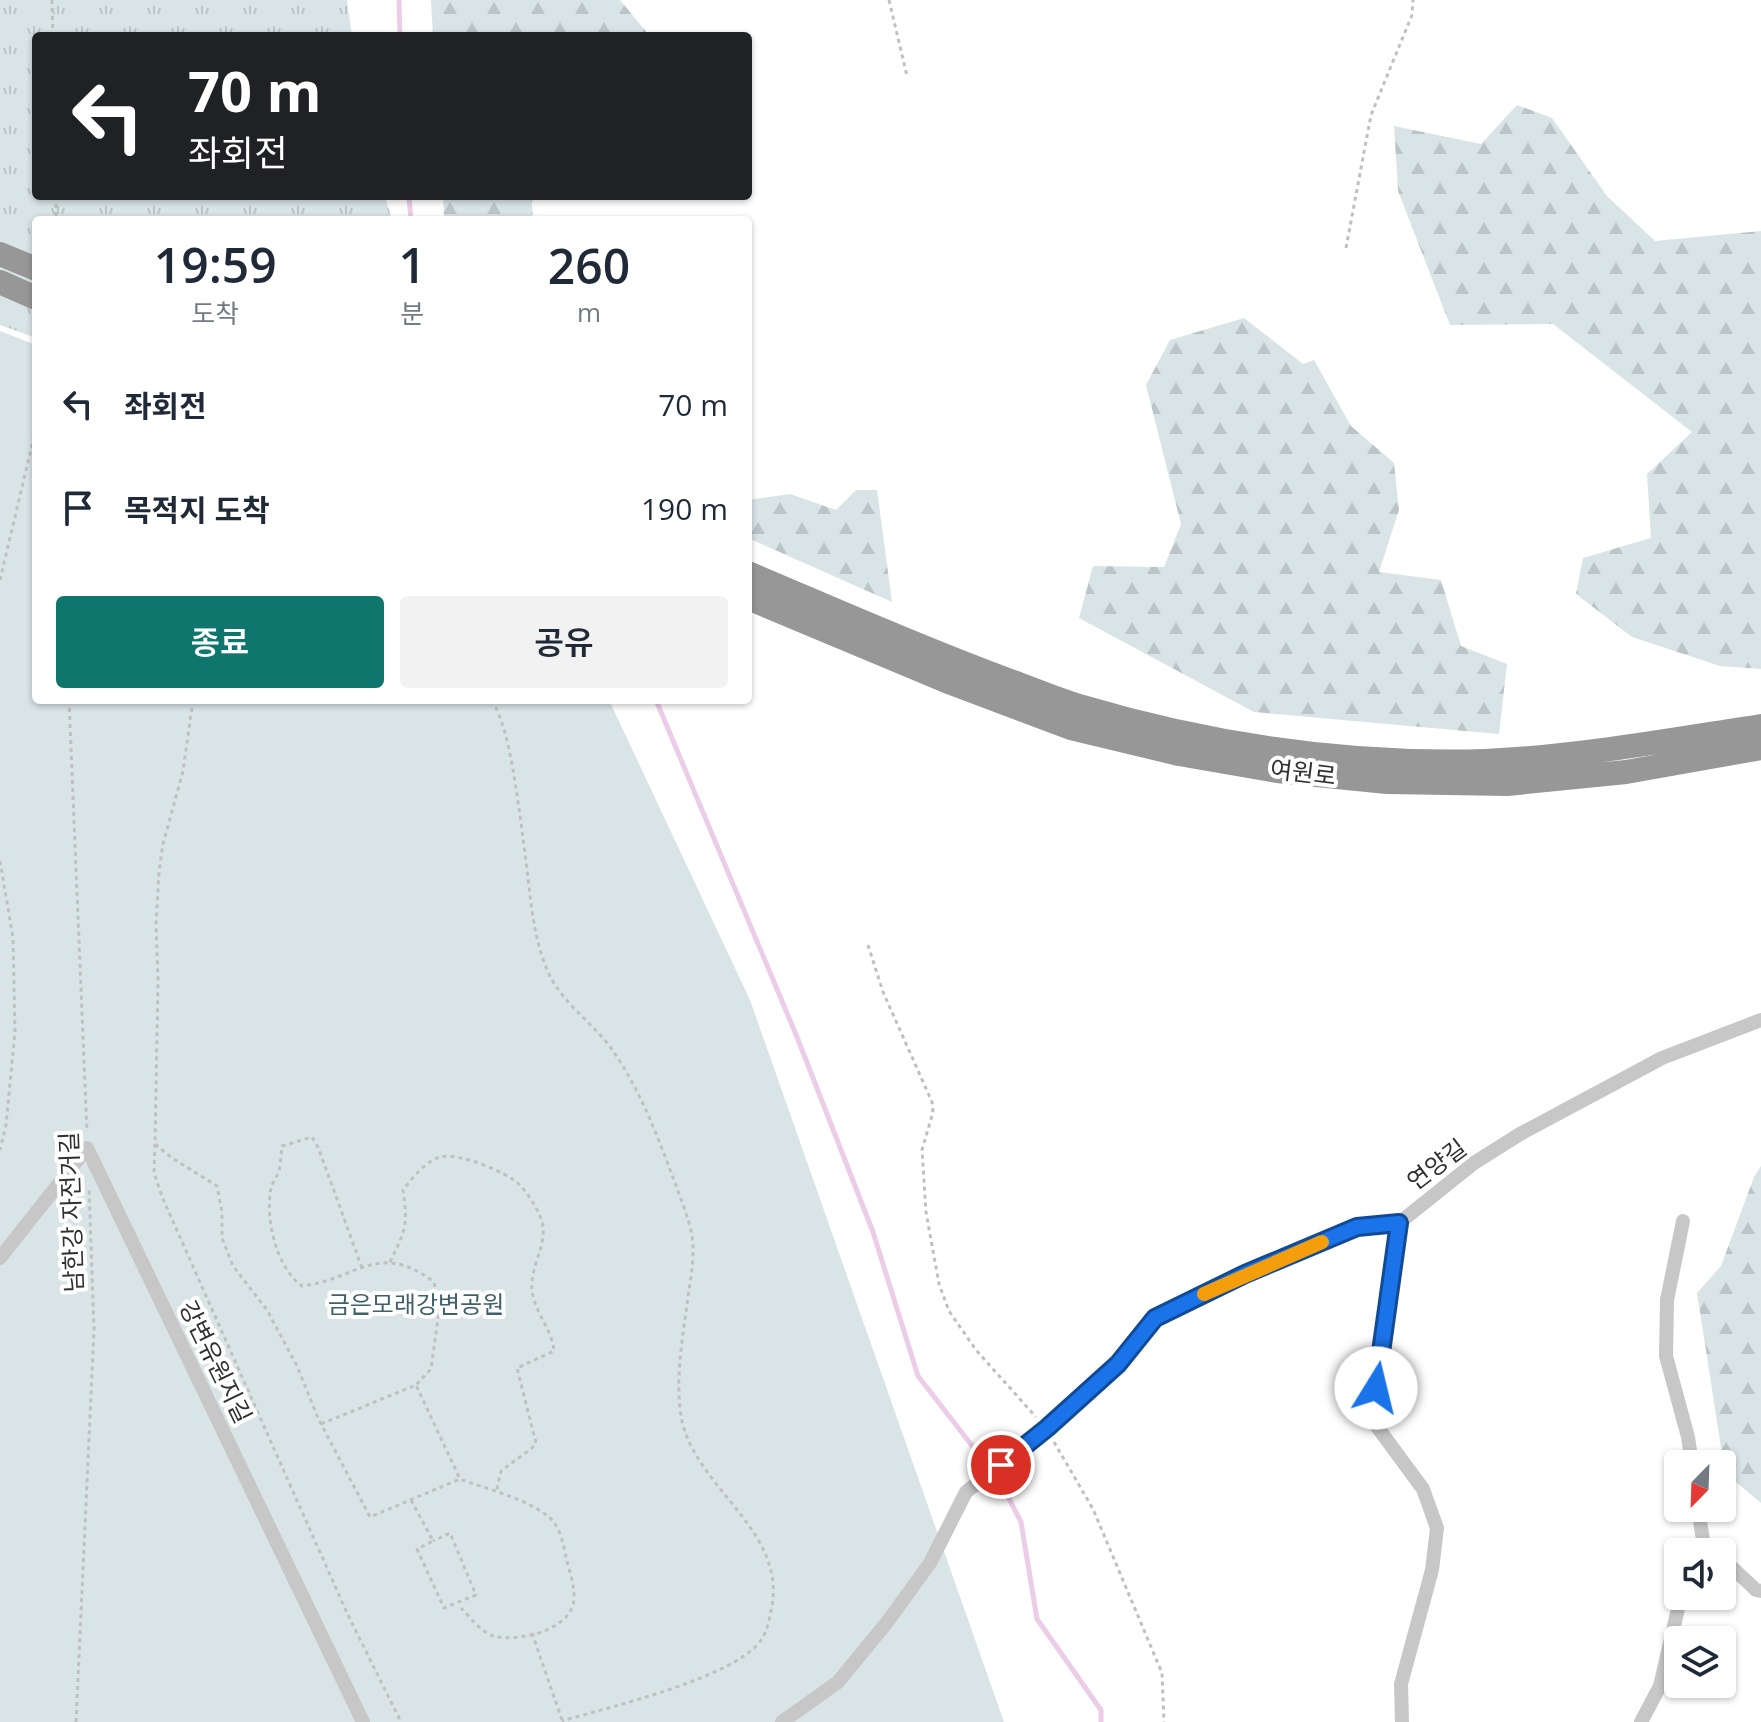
<!DOCTYPE html>
<html lang="ko">
<meta charset="utf-8">
<style>
:root{--surface:#fff;--page:#f2f2f3;--text:#1f2937;--muted:#747a83;--accent:#0f766e}
body{margin:0;font-family:"Open Sans","Noto Sans KR",sans-serif;background:var(--page);color:var(--text);height:100vh;display:flex;flex-direction:column;font-size:30px;white-space:nowrap}
*{box-sizing:border-box;margin:0}
p{font-size:26px;color:var(--muted)}
.icon{flex:none;width:44px;height:44px;fill:none;stroke:currentColor;stroke-width:2;stroke-linecap:round;stroke-linejoin:round}
.map{position:relative;flex:1;overflow:hidden}
.sheet{position:absolute;left:32px;top:216px;width:720px;height:488px;display:flex;flex-direction:column;background:var(--surface);border-radius:8px;box-shadow:0 2px 6px #0004}
.sheet>*{flex:none}
.banner{position:absolute;left:32px;top:32px;width:720px;height:168px;border-radius:8px;box-shadow:0 2px 6px #0004;background:#202124;color:#fff;overflow:hidden}
.needle{width:52px;rotate:203deg}
.fabs{position:absolute;left:1664px;top:1450px;display:grid;gap:16px}
.fabs a{display:grid;place-items:center;width:72px;height:72px;border-radius:8px;background:var(--surface);box-shadow:0 2px 6px #0004;font-size:40px}
.pin{position:absolute;display:grid;place-items:center;width:68px;height:68px;color:#fff;margin:-34px;border:4px solid #fff;border-radius:50%;box-shadow:0 2px 8px #0007}
.me{position:absolute;width:88px;margin:-44px;rotate:9deg;stroke-linejoin:round;filter:drop-shadow(0 0 6px #0008)}
.turn{display:flex;align-items:center;gap:28px;height:168px;padding:0 24px;font-size:36px}
.turn .icon{width:104px;height:104px;stroke-width:2.5}
.turn b{display:block;font-size:56px;line-height:68px}
.eta{display:flex;justify-content:space-evenly;align-items:center;height:136px;text-align:center}
.eta b{font-size:48px;font-weight:600;line-height:56px}
.primary-button{display:flex;gap:16px;margin-top:auto;padding:16px 24px}
.primary-button a{flex:1;height:92px;border-radius:8px;background:var(--accent);color:#fff;font-size:32px;font-weight:600;line-height:92px;text-align:center}
.primary-button a+a{background:var(--page);color:var(--text)}
ul{padding:0;list-style:none}
li{display:flex;align-items:center;gap:24px;height:104px;padding:0 24px}
li div{flex:1}
li b{display:block;font-size:30px}
li em{font-style:normal}
.map>svg:first-child{display:block}
.grass{fill:url(#grass-tufts)}
.forest{fill:url(#forest-firs)}
.green{fill:#d9e4e7}
.lines{fill:none;stroke-linecap:round;stroke-linejoin:round}
.stream{stroke:#ebcde8;stroke-width:5}
.path{stroke:#c0c0c0;stroke-width:3;stroke-dasharray:4 4;stroke-linecap:butt}
.street{stroke:#c7c7c7;stroke-width:14}
.highway{stroke:#979797;stroke-width:24}
.route-casing{stroke:#114b97;stroke-width:20}
.route{stroke:#1a73e8;stroke-width:14}
.slow{stroke:#f59e0b;stroke-width:14}
.labels{text-anchor:middle;stroke-width:8;stroke-linejoin:round;paint-order:stroke}
.street-label{font-size:24px;fill:#303030;stroke:#fff}
.park-label{font-size:24px;fill:#3f606a;stroke:#fff}
</style>
<div class="map">
<svg width="1761" height="1722" viewBox="0 0 1761 1722">
<defs>
<pattern id="grass-tufts" width="24" height="20" patternUnits="userSpaceOnUse" patternTransform="scale(2)"><rect width="24" height="20" fill="#d9e4e7"/><path d="M3 7l-1-3M5 7V3M7 7l1-3M15 17l-1-3M17 17v-4M19 17l1-3" fill="none" stroke="#bbc4c6"/></pattern>
<pattern id="forest-firs" width="22" height="20" patternUnits="userSpaceOnUse" patternTransform="scale(2)"><rect width="22" height="20" fill="#d9e4e7"/><path d="M5 1l3.5 6h-7zM16 11l3.5 6h-7z" fill="#bbc4c6"/></pattern>
</defs>
<rect width="100%" height="100%" fill="#fff"/>
<path class="grass" d="M0,0H347L352,36H36V196H385L392,220H36V338L0,325Z"/>
<path class="forest" d="M431,0H620L649,35L433,36Z
M1517,105L1552,118L1607,196L1655,241L1761,231V669L1720,666L1632,637L1576,594L1583,558L1651,538L1647,474L1692,432L1553,324L1450,325L1398,191L1394,126L1481,144Z
M443,196H534L532,204L533,220H444Z
M1244,318L1303,364L1314,360L1351,426L1394,463L1399,510L1379,572L1441,580L1461,646L1507,664L1499,734L1254,712L1079,618L1093,566L1164,567L1181,524L1146,385L1170,340Z
M856,490H877L892,602L748,538V500L790,494L836,510Z
M1761,1166V1503L1725,1473L1697,1293L1721,1266L1754,1177Z"/>
<path class="green" d="M0,331L36,345V700H609L750,1000L1004,1722H0Z"/>
<g class="lines">
<path class="stream" d="M399,0L400,36
M409,196L411,220
M656,700L797,1037L873,1232L918,1376L1001,1483L1021,1522L1037,1619L1101,1710V1722"/>
<path class="path" d="M52,0L53,36
M889,0L907,76
M56,196V220
M1346,248L1371,115L1412,15L1413,0
M0,580L36,428
M69,700L87,1132
M193,700L183,771L163,844L159,872L156,925L158,980L155,1144L172,1158L217,1186L222,1212V1238L233,1266L267,1310L297,1366L318,1418L370,1517L460,1479C486,1489 529,1499 550,1518C559,1525 564,1545 566,1557C569,1571 577,1591 573,1605C565,1632 516,1642 493,1636C481,1632 469,1616 461,1608
M492,700C502,718 507,739 511,759C518,796 522,832 527,869C531,904 534,940 548,972C562,1003 592,1022 611,1048C640,1089 658,1137 675,1183C681,1200 689,1218 692,1236C695,1256 691,1277 688,1297C683,1337 674,1381 682,1421C698,1491 789,1532 771,1611C769,1620 767,1632 761,1640C735,1678 609,1707 562,1721
M0,861L13,938L15,1032L6,1125L0,1150
M868,945L883,992L932,1102L933,1112L922,1150L926,1212L939,1284L949,1311L976,1350L1036,1417
M155,1144L154,1173L163,1199L347,1613L401,1722
M390,1262C406,1229 408,1226 403,1190C412,1178 426,1161 440,1157C458,1152 507,1172 520,1185C527,1193 536,1206 540,1216C550,1239 534,1259 532,1281C529,1307 552,1327 554,1351L517,1368L536,1443L532,1448L501,1471L496,1493
M362,1268L318,1147L312,1137L282,1146C281,1154 281,1163 279,1171C277,1177 273,1182 271,1188C265,1219 276,1267 302,1286C358,1279 378,1240 434,1282L439,1312L431,1369L416,1385
M321,1424L416,1385L460,1479
M1054,1442L1093,1509L1162,1673L1164,1722
M411,1500L433,1541L417,1549L444,1608L476,1595L450,1533L433,1541
M532,1633L562,1720
M76,1722L94,1330L89,1187"/>
<path class="street" d="M1683,1221L1667,1300L1666,1356L1688,1437L1692,1464
M0,1258L87,1148L363,1722
M1697,1552L1703,1540L1698,1508
M1722,1558L1756,1590L1761,1591
M782,1722L838,1682L888,1621L930,1563L966,1492L1047,1428L1118,1364L1155,1318L1245,1274L1357,1227L1399,1223
M1402,1722L1401,1684L1432,1570L1437,1528L1423,1489L1370,1417L1381,1359L1399,1223L1474,1163L1520,1134L1662,1058L1761,1020
M1641,1722L1660,1686L1681,1596"/>
<path class="highway" d="M0,254L36,269
M0,282L36,298
M748,573C833,609 918,647 1005,679C1030,688 1054,698 1079,706C1210,745 1349,765 1485,761C1577,757 1670,740 1761,726
M748,598L946,681L1071,728L1179,754L1277,771L1387,782L1507,784L1626,772L1761,748"/>
</g>
<g class="lines">
<defs>
<path id="route" d="M1001,1465L1047,1428L1118,1364L1155,1318L1245,1274L1357,1227L1399,1223L1376,1388"/>
</defs>
<use href="#route" class="route-casing"/>
<use href="#route" class="route"/>
<path class="slow" d="M1204,1294L1322,1242"/>
</g>
<g class="labels">
<g class="street-label">
<text transform="translate(1303 773) rotate(7)" y="8">여원로</text>
<text transform="translate(1437 1165) rotate(-37)" y="8">연양길</text>
<text transform="translate(72 1212) rotate(-92)" y="8">남한강 자전거길</text>
<text transform="translate(215 1362) rotate(64)" y="8">강변유원지길</text>
</g>
<g class="park-label">
<text x="416" y="1313">금은모래강변공원</text>
</g>
</g>
</svg>
<div class="fabs">
<a><svg class="needle" viewBox="-14 -14 28 28"><path d="M0-13l5 13h-10z" fill="#e53935"/><path d="M0 13l5-13h-10z" fill="#747a83"/></svg></a>
<a><svg class="icon" aria-label="sound" viewBox="0 0 24 24"><path d="M4 9h4l5-4v14l-5-4H4zM17 9q2 3 0 6"/></svg></a>
<a><svg class="icon" aria-label="layers" viewBox="0 0 24 24"><path d="M12 4l9 5-9 5-9-5zM3 14l9 5 9-5"/></svg></a>
</div>
<div class="pin" style="left:1001px;top:1465px;background:#d93025"><svg class="icon" aria-label="arrive" viewBox="0 0 24 24"><path d="M6 21V4h12l-3 4 3 4H6"/></svg></div>
<svg class="me" style="left:1376px;top:1388px" viewBox="-20 -20 40 40"><circle r="19" fill="#fff"/><path d="M0-13L10 11 0 6-10 11z" fill="#1a73e8"/></svg>
<div class="banner">
<div class="turn"><svg class="icon" aria-label="left" viewBox="0 0 24 24"><path d="M17 20v-9H6M10 6l-5 5 5 5"/></svg><div><b>70 m</b>좌회전</div></div>
</div>
<section class="sheet">
<div class="eta">
<div><b>19:59</b><p>도착</p></div>
<div><b>1</b><p>분</p></div>
<div><b>260</b><p>m</p></div>
</div>
<ul>
<li><svg class="icon" aria-label="left" viewBox="0 0 24 24"><path d="M17 20v-9H6M10 6l-5 5 5 5"/></svg><div><b>좌회전</b></div><em>70 m</em></li>
<li><svg class="icon" aria-label="arrive" viewBox="0 0 24 24"><path d="M6 21V4h12l-3 4 3 4H6"/></svg><div><b>목적지 도착</b></div><em>190 m</em></li>
</ul>
<div class="primary-button"><a>종료</a><a>공유</a></div>
</section>
</div>
